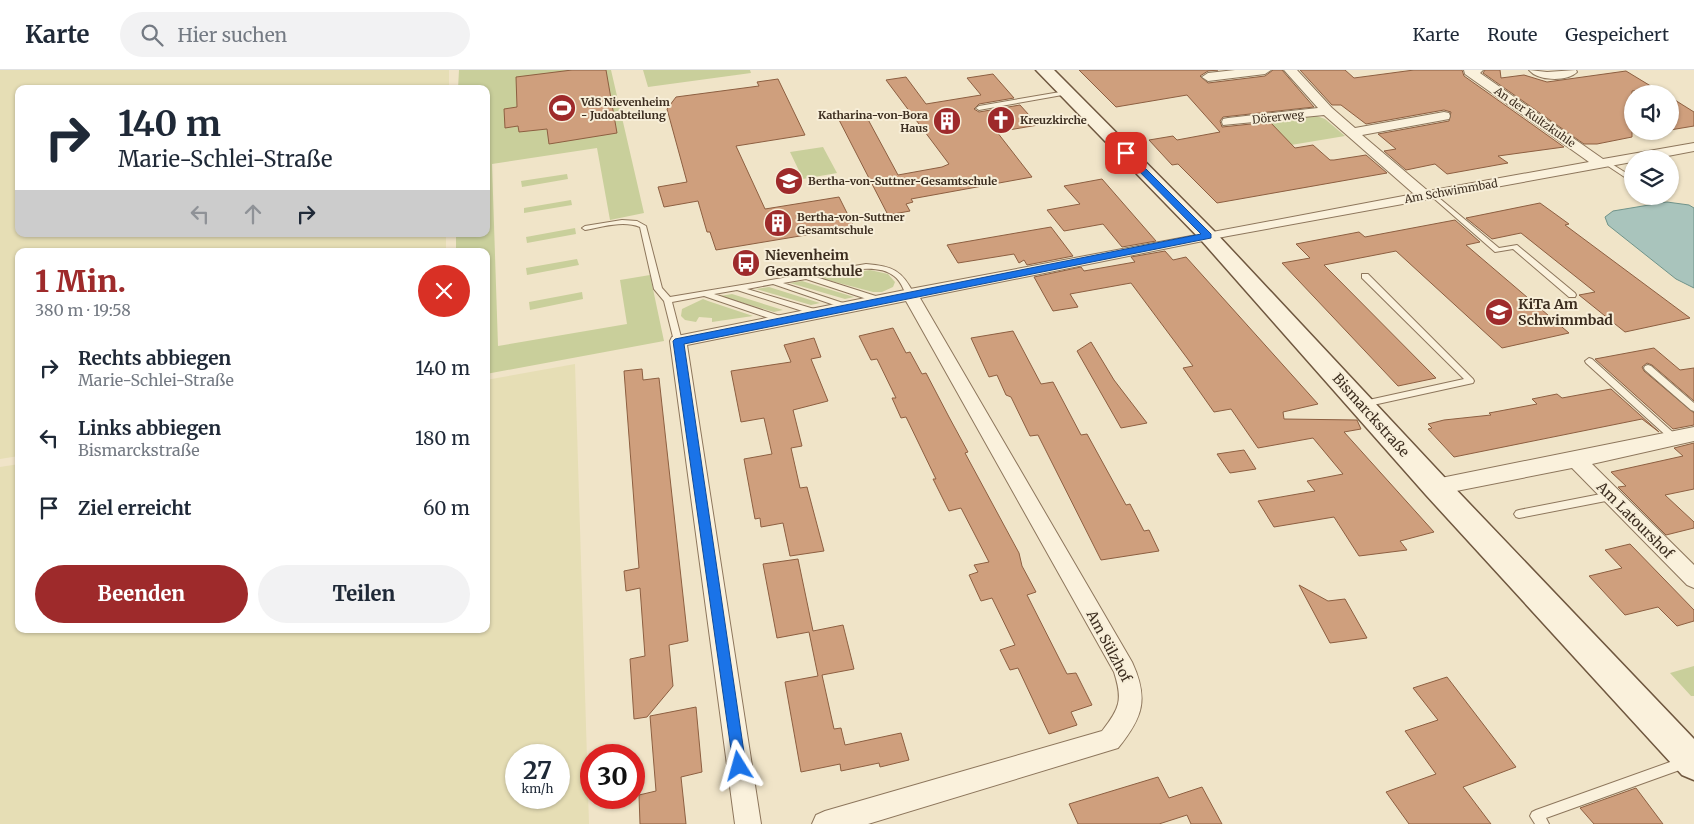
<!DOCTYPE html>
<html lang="de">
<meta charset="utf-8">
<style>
:root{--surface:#fff;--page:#f2f2f3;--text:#1f2937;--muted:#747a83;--line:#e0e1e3;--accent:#9e2a2b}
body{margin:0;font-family:Merriweather,serif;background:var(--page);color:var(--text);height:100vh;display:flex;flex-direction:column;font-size:19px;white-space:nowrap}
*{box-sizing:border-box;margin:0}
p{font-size:16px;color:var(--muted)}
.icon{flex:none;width:28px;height:28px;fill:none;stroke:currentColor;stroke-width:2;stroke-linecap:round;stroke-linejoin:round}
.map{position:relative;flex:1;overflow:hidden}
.details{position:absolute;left:15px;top:178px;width:475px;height:385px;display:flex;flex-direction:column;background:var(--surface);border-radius:10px;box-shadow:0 1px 4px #0004}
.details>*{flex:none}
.hud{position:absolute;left:15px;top:15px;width:475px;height:152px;border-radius:10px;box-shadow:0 1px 4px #0004;background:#fff;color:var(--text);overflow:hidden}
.tools{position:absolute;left:1624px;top:15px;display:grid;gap:10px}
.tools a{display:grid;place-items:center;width:55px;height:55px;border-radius:50%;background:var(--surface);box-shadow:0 1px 4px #0004;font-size:25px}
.speed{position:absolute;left:505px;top:674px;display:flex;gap:10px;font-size:25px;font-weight:700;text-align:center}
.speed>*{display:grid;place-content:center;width:65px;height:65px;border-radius:50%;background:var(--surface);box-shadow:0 1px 4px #0004;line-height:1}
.speed small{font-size:12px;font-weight:400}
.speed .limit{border:8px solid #d22;background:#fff;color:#111}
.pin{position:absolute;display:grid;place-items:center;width:42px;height:42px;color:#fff;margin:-21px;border-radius:10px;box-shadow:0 2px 8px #0006}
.me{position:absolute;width:55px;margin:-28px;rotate:352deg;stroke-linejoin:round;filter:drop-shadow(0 0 4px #0008)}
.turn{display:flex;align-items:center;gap:18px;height:105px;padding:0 20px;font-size:22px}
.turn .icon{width:65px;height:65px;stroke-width:2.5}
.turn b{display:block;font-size:35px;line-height:42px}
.lanes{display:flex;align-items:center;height:48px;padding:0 20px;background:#0003;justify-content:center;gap:25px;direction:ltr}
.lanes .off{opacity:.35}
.round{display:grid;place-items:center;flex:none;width:52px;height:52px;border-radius:26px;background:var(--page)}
.headline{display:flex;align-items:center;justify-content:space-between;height:85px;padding:0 20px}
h1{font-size:30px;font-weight:800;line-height:38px;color:var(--accent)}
.action{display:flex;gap:10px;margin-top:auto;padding:10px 20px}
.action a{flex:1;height:58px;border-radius:30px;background:var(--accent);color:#fff;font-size:20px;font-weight:800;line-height:58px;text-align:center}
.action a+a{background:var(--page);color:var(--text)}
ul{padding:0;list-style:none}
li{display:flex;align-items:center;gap:15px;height:70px;padding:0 20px}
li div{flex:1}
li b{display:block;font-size:19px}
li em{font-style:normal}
header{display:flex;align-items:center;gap:30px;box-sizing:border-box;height:70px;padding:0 25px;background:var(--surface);border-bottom:1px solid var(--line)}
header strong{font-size:24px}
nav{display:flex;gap:28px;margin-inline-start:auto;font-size:18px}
.search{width:350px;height:45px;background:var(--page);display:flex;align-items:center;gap:12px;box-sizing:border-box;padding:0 18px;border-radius:28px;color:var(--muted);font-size:19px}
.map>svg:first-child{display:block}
.farmland{fill:#e6deb5;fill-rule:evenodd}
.green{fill:#c9cf9b}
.water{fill:#a9c4bc;stroke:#6f938a}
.building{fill:#cf9f7d;stroke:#8d5f41}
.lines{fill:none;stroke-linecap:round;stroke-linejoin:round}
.lane-casing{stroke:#8d765c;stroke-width:2}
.street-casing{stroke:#8d765c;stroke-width:2}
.secondary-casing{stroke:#6f573f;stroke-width:3}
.lane{fill:#faf1dc;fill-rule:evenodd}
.street{fill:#faf1dc;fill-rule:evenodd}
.secondary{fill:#faf1dc;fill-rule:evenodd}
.route{fill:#1a73e8;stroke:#114b97}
.labels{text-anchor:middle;stroke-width:4;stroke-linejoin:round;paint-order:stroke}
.far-poi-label{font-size:11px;font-weight:bold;fill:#3d2e20;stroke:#f7eed8;text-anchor:start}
.far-street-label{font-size:11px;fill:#3d2e20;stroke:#f7eed8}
.poi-label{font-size:14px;font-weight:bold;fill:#3d2e20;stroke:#f7eed8;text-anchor:start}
.street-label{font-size:14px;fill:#3d2e20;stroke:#f7eed8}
</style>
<header>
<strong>Karte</strong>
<div class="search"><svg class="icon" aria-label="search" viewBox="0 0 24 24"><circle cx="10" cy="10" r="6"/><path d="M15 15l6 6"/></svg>Hier suchen</div>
<nav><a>Karte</a><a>Route</a><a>Gespeichert</a></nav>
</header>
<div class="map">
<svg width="1694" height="754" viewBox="0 0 1694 754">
<rect width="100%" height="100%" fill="#f0e4c8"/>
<path class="farmland" d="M0,0H449V19H19V164H446V181H19V386L0,389Z
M575,294L589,754H0V397L19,394V559H486V310ZM516,685H559V728H516Z"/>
<path class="green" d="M459,0H611L644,143L610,150L597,78L492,94L498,276L627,254L620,210L650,205L664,271L486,304V181H456V164H486V19H458Z
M643,0H750L751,3L648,17Z
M1314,45L1325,49L1345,66L1291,75L1268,51Z
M823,77L837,103L803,109L790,82Z
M567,104L568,109L522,117L521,111Z
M571,130L572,135L524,143V138Z
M575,158L576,164L527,173L526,167Z
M577,189L579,195L527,205L526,198Z
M870,200L888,204L895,212L893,217L882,222H873L820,208Z
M802,211L854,227L845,229L790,213Z
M769,217L820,233L811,235L756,219Z
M582,222L583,229L530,240L529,232Z
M732,224L783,240L774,242L720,226Z
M703,229L708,231L753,246L712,252V248L699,247L696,252L685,250L681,246L682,239Z
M1694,596V626H1691L1670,603Z"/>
<path class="water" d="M1667,132L1689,135L1694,138V218L1676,209L1608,155L1605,147L1613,141Z"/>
<path class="building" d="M572,0H606L617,63L549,74L547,59L519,62L518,56L505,58L504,39L517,37L516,7Z
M1079,0H1218L1208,1L1200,6L1208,13L1265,6L1273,0H1282L1314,37L1223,47L1220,51L1222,57L1270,52L1295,78L1313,75L1330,90H1334L1366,85L1387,103L1217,133L1178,94L1172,95L1149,70L1173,66L1177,70L1220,62L1187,25L1116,37Z
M1300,0H1345L1354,8L1414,0H1462L1464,6L1564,77L1498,86L1508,93L1447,104L1435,94L1406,100L1384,81L1396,79L1378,64L1449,51L1451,42L1444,40L1366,54L1341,35H1332Z
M1485,0H1500L1501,8L1524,5L1547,12L1626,1L1654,18L1632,21V67L1597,74H1584L1483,3Z
M993,4L1014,28L979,34L974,39L979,42L1020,35L1038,55L997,62L1032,107L911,129L913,132L906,134L910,141L888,145L837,46L864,42L898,105L942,97L949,94L886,10L906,7L926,34L981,25L967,8Z
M778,9L805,65L736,76L765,139L839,127L854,157L716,180L710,162H707L698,131L664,137L658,117L687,112L667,39L676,27L759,16L757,12Z
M1670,27L1694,42V56L1670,60Z
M1102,109L1122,132L1156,171L1122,177L1103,154L1064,161L1047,140L1080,134L1064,116Z
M1540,133L1569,154L1565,155L1690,248L1625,262L1579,225L1595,222L1521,163L1492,169L1466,148Z
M1455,150L1480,172L1466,175L1569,263L1502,278L1396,181L1324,195L1436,308L1398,316L1282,193L1310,188L1296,174L1359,162L1365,167Z
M1051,157L1073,186L1027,195L1024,190L1019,193L1014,184L958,193L947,175Z
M1165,181L1173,190L1186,187L1318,334L1283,342L1284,349L1357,350L1361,359L1344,362L1434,462L1400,471L1407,480L1359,486L1334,447L1274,457L1258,431L1315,421L1307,411L1343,404L1313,368L1258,378L1231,339L1214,342L1183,298L1193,296L1131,213L1070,224L1078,237L1053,241L1034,207L1081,197L1084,201L1135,192L1131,187Z
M893,258L906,283L910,282L922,304L926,303L949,347L968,382L965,383L1019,483L1022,496L1036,522L1027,525L1067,604L1076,603L1092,635L1071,642L1077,655L1049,664L1018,598L1010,600L1000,580L1015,575L992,528L981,531L969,505L978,502L974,495L989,492L961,438L949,441L933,409H936L906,347L901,348L892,328H896L877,289L871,290L859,266Z
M1013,261L1041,314L1053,312L1081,365L1087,364L1126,435L1130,434L1144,461L1149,460L1159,481L1101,490L1038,365L1030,366L1011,327L1006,325L997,305L989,307L971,268Z
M814,268L821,287L811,289L828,331L793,340L802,376L791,378L800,418L807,417L824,481L790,486L783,453L761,457L760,448L755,449L744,389L772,384L764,348L741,352L731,301L791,292L784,275Z
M1091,272L1114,310L1147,353L1121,358L1077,281Z
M1654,278L1680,300L1694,298V331L1652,295L1647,293L1642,297L1644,301L1694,343V355L1673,359L1595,289Z
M642,299L643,310L659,308L688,571L669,575L673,616L647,647L634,649L630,589L645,586L640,518L626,521L624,501L639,498L624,301Z
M1611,319L1659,362L1642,349L1454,387L1428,359L1432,358L1428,354L1444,350L1491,345L1489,343L1537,334L1532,329L1557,324L1562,328Z
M1694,373V419L1665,425L1694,452V458L1666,465L1618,417L1626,416L1611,402L1683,386L1674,378Z
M1244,380L1256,399L1230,403L1217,384Z
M1630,474L1694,540V551L1677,556L1658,537L1625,545L1589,506L1622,498L1605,480Z
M798,489L813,561L843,555L854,599L822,605L834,659L841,658L845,675L901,663L909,690L880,697L879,693L841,701L840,694L801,702L785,612L818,606L809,562L777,568L763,494Z
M1299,515L1328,531L1345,529L1367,568L1330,573Z
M1447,607L1516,697L1463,717L1491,754H1409L1386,722L1436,704L1405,661L1438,650L1413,618Z
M696,637L702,702L681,707L686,754H640L639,725L656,721L650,646Z
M1158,707L1169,728L1202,717L1222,754H1191L1187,745L1159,754H1078L1069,734Z
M1636,718L1663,754H1594L1580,738Z"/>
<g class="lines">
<defs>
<path id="lane" d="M1066,21L1068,22V24L979,40L976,38L979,36Z
M1607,91L1631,106L1632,122L1629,120L1626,108L1605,94V92Z
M1432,122L1499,178L1517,175L1575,223L1576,225L1575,227H1569L1513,179L1495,182L1430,125V123Z
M1640,126H1648L1655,132L1654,133H1650Z
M622,150L637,151L646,156L662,218L670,227L866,194C892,196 902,200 914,224L913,226H907C903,219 901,211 894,206C876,191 837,203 816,207L882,228L883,230L882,232H876L806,209L783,213L849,235L850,237L846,239L773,214L747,219L821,241L822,243L821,245L818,246L737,220L714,224L786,248L787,250L786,252L783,253L704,226L672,232L682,271L678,274L674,271L664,231L654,219L640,157C623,150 602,157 585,160L582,158L585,156Z
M1362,204H1368L1473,309L1474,311L1473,313L1364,337L1361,336L1360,334L1364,331L1464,309L1362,208Z
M1589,288L1592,289L1677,366L1678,368L1677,370H1671L1586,293L1585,291Z
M1648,295L1651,296L1694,333V341L1691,340L1645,300L1644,298L1645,296Z
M1611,422L1614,423L1616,426L1614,429L1611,430L1519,448L1516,447L1514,444L1516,441L1519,440Z
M1684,687L1688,689L1690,693L1688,697L1546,748L1549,754H1535L1530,746L1532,742L1536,740Z"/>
<path id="street" d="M1235,0H1271L1265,4L1208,11L1202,7L1208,3Z
M1284,0H1297L1332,38L1355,58L1444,42L1449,43L1450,46L1449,49L1362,65L1428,121L1589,92L1465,4L1464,0H1483L1480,3L1603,89L1694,73V81L1652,89H1632V92L1228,166L920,228L1132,592C1149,629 1143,647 1118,678L868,754H812L816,745L825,741L1102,661C1120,638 1123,630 1114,602L906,231L687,275L761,754H735L670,271L672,267L910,219L1414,124L1324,45L1223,55L1222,52L1223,49L1228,48L1318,38Z
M1529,0L1547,2L1576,0L1577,2C1567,12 1538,11 1529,0Z
M1694,357V371L1592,394L1694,495V518L1687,515L1572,398L1436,425L1429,422L1426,417L1429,412L1436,409Z"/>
<path id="secondary" d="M1036,0H1054L1215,162L1446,409L1694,669V710L1682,705L1426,425L1201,170Z"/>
</defs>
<use href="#lane" class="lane-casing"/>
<use href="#street" class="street-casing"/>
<use href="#secondary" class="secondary-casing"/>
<use href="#lane" class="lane"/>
<use href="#street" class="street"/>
<use href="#secondary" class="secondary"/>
</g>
<path class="route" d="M1123,82H1129L1211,164V168L684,274L746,696L744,701L739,703L734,701L673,271L675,269L1201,164L1123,85Z"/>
<defs>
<symbol id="stadium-disc" viewBox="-11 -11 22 22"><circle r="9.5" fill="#9e2a2b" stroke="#f7eed8"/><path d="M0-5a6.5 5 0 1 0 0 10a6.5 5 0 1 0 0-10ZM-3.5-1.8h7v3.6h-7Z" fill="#fff"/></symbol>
<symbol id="church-disc" viewBox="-11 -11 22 22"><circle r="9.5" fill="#9e2a2b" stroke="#f7eed8"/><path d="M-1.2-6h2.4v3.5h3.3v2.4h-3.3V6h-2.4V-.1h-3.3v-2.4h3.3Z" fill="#fff"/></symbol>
<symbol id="building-disc" viewBox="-11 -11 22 22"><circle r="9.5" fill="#9e2a2b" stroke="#f7eed8"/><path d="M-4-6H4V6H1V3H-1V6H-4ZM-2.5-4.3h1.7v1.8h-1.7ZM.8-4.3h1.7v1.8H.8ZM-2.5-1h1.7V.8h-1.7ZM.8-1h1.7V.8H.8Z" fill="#fff"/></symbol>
<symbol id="school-disc" viewBox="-11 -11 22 22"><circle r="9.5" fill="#9e2a2b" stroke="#f7eed8"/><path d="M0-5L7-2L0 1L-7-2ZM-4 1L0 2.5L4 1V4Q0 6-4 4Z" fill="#fff"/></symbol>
<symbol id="bus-disc" viewBox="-11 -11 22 22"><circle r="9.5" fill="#9e2a2b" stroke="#f7eed8"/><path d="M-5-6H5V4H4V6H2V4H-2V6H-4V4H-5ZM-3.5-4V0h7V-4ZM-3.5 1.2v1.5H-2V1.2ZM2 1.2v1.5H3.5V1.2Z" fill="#fff"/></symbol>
</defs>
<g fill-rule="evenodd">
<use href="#stadium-disc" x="546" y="22" width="32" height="32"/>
<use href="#church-disc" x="985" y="34" width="32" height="32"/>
<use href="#building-disc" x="931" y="35" width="32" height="32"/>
<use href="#school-disc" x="773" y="95" width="32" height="32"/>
<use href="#building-disc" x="762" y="137" width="32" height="32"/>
<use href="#bus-disc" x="730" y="177" width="32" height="32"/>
<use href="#school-disc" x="1483" y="226" width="32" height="32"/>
</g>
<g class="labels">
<g class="far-poi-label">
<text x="581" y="36">VdS Nievenheim<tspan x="581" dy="13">- Judoabteilung</tspan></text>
<text x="928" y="49" text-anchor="end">Katharina-von-Bora<tspan x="928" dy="13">Haus</tspan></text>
<text x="1020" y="54">Kreuzkirche</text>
<text x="808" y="115">Bertha-von-Suttner-Gesamtschule</text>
<text x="797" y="151">Bertha-von-Suttner<tspan x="797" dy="13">Gesamtschule</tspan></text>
</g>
<g class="far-street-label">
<text transform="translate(1278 47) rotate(-6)" y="4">Dörerweg</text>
<text transform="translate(1535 47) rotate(35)" y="4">An der Kultzkuhle</text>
<text transform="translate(1451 121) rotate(-10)" y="4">Am Schwimmbad</text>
</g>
<g class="poi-label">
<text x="765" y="190">Nievenheim<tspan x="765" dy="16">Gesamtschule</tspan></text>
<text x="1518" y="239">KiTa Am<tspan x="1518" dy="16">Schwimmbad</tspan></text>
</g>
<g class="street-label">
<text transform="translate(1371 345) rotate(48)" y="5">Bismarckstraße</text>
<text transform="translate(1635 450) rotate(45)" y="5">Am Latourshof</text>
<text transform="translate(1109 576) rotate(62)" y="5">Am Sülzhof</text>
</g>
</g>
</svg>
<div class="tools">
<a><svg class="icon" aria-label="sound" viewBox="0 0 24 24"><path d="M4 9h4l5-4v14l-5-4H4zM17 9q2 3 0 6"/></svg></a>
<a><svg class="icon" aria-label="layers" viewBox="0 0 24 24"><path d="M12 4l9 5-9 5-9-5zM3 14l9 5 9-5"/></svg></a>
</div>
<div class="speed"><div>27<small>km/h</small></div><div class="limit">30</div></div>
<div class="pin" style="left:1126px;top:83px;background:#d93025"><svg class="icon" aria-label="arrive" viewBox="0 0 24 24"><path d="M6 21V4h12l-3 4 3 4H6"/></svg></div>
<svg class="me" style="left:739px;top:696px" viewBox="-20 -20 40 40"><path d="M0-17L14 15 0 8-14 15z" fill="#1a73e8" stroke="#fff" stroke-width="4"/></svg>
<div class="hud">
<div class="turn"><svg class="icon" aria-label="right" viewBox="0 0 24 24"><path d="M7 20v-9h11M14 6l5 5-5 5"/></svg><div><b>140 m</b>Marie-Schlei-Straße</div></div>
<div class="lanes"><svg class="icon off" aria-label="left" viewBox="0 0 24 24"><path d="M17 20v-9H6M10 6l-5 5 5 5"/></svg><svg class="icon off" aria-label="ahead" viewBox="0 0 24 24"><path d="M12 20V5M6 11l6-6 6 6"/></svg><svg class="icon" aria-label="right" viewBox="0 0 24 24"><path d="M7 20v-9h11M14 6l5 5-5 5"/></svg></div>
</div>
<section class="details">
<div class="headline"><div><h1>1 Min.</h1><p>380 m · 19:58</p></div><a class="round" style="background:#d93025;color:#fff"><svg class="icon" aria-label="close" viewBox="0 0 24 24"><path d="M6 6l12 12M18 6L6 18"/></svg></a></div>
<ul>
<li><svg class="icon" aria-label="right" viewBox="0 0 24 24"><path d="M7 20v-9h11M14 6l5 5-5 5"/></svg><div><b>Rechts abbiegen</b><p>Marie-Schlei-Straße</p></div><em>140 m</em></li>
<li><svg class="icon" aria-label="left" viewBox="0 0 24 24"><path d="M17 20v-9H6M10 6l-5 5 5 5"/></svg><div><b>Links abbiegen</b><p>Bismarckstraße</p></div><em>180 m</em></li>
<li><svg class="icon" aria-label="arrive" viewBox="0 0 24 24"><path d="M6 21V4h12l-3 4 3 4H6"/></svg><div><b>Ziel erreicht</b></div><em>60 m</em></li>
</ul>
<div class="action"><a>Beenden</a><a>Teilen</a></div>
</section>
</div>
